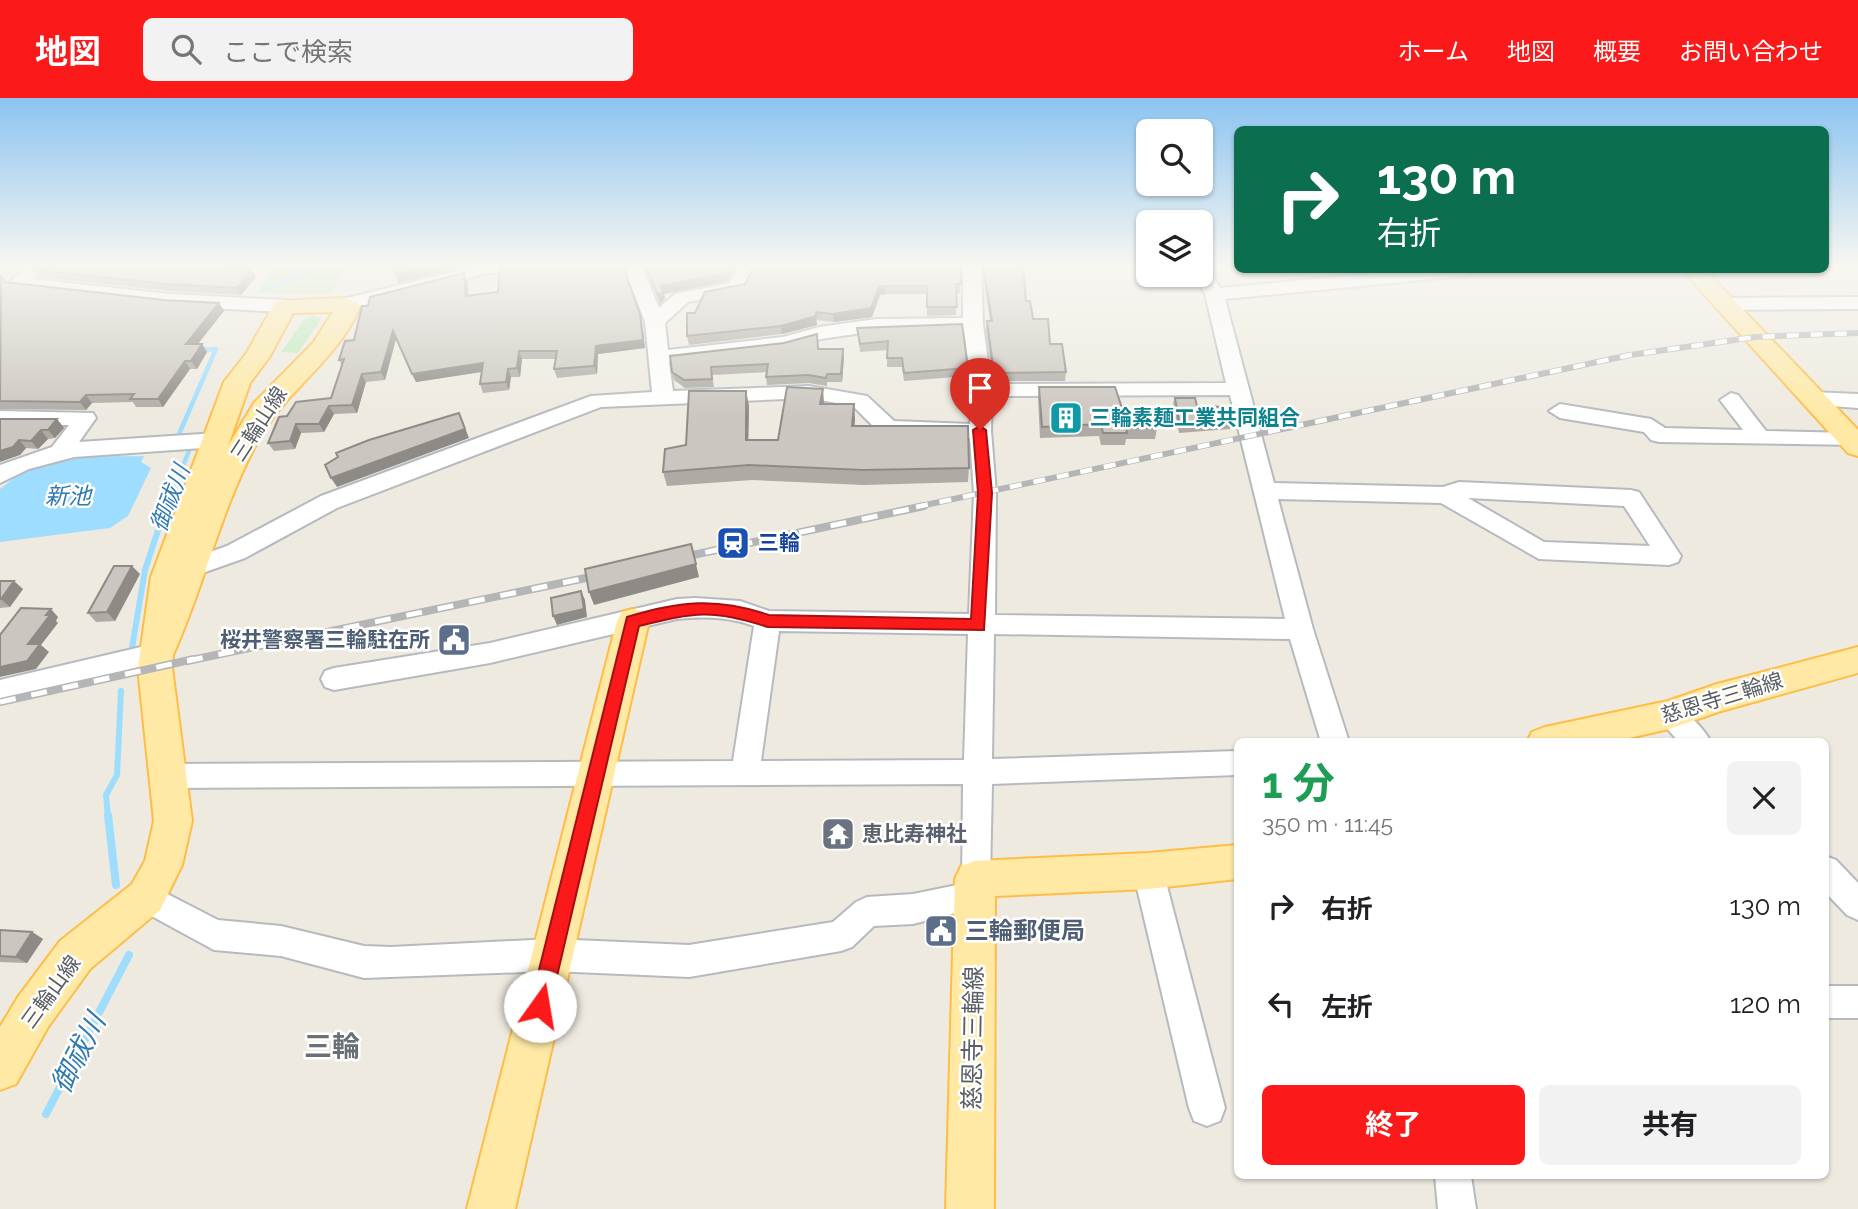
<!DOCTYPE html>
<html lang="ja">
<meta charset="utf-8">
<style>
:root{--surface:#fff;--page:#f2f2f2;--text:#202124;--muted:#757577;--accent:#fb191a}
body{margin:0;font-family:Raleway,"Noto Sans JP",sans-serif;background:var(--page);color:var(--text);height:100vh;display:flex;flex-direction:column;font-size:26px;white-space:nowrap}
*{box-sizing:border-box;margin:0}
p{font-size:23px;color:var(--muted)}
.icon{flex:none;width:38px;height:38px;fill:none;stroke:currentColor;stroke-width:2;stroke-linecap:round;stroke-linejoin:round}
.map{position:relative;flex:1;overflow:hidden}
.drawer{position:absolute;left:1234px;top:640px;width:595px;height:441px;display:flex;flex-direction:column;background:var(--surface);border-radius:10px;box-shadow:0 2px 5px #0004}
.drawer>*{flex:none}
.guide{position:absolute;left:1234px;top:28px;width:595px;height:147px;border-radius:10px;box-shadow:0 2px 5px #0004;background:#0b6e4f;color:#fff;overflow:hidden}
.fabs{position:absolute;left:1136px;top:21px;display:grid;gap:14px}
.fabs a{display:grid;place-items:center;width:77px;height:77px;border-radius:10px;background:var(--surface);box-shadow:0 2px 5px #0004;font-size:35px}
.pin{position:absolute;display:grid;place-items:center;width:60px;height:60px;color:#fff;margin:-72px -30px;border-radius:50% 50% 50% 0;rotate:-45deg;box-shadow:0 0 7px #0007}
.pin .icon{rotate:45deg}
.me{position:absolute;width:77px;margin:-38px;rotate:13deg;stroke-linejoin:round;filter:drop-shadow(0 0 5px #0008)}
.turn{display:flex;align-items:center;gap:24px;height:147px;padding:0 28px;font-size:32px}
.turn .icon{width:91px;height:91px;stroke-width:2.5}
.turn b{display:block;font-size:49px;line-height:60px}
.round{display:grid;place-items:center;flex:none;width:74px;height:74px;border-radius:10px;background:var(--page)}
.headline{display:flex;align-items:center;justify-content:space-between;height:119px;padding:0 28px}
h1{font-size:42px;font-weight:700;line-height:52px;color:#1e9e55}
.button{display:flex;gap:14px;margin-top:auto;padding:14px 28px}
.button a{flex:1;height:80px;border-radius:10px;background:var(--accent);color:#fff;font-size:28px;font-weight:700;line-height:80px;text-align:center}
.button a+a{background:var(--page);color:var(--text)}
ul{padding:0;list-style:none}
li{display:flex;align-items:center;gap:21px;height:98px;padding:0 28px}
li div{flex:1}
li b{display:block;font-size:26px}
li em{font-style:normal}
header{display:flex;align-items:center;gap:42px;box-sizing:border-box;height:98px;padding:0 35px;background:var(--accent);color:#fff}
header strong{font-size:33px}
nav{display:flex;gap:38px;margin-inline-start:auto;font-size:24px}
.search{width:490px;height:63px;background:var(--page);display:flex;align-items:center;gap:18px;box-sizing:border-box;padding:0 24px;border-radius:10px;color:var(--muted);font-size:26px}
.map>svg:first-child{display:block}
.green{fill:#bde9b9}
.water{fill:#9fddff}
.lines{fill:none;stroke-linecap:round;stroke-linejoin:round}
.stream-far2{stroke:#9fddff;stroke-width:4.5}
.stream-far1{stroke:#9fddff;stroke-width:6}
.stream{stroke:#9fddff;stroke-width:8}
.minor-casing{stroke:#b6babf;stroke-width:4}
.major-casing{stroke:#ffbd48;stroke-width:4}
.minor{fill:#fff;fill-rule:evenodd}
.major{fill:#ffe9a4;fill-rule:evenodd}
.rail-far1-casing{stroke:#b4b5b6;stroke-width:6}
.rail-casing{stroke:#b4b5b6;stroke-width:8}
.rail-far1{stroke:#fff;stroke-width:4.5;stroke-dasharray:12;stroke-linecap:butt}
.rail{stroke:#fff;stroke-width:5;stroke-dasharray:16;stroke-linecap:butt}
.wall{fill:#afaaa4}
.shaded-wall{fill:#8e8b86}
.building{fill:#cbc6bf;stroke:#8e8b86;stroke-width:2}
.route{fill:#fb191a;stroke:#a31011;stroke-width:2}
.labels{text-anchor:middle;stroke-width:5;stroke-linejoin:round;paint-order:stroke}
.culture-label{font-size:21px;font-weight:bold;fill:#0d838f;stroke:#fff;text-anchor:start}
.street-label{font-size:21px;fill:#595e63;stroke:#fff}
.transit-label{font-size:21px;font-weight:bold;fill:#164399;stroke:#fff;text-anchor:start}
.service-label{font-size:21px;font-weight:bold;fill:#4e5e75;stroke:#fff;text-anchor:end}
.worship-label{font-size:21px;font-weight:bold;fill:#5b616d;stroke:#fff;text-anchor:start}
.water-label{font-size:23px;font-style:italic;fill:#307ab2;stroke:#fff}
.near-service-label{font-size:24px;font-weight:bold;fill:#4e5e75;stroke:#fff;text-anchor:start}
.near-street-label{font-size:24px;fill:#595e63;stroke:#fff}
.near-quarter-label{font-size:28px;font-weight:bold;fill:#6a7075;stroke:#fff}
.near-water-label{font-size:28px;font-style:italic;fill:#307ab2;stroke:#fff}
</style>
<header>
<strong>地図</strong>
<div class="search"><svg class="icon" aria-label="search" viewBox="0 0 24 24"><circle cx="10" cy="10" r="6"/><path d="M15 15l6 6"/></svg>ここで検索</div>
<nav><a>ホーム</a><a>地図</a><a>概要</a><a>お問い合わせ</a></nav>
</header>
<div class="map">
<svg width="1858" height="1111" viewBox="0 0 1858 1111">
<rect width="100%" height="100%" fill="#eeeae0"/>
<path class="green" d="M275,166H345L333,193L327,195H258Z
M313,218L321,221L298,255L281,254L304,222Z"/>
<path class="water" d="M144,358L141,364L151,370L128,418L110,430L0,444V391C11,382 23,373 36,367C64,356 114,359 144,358Z"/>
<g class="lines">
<path class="stream-far2" d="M267,190L302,178L311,166
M176,343L216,251L199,252
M166,409L191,348L187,349"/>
<path class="stream-far1" d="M132,550L145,472L166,408
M108,719L106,697L117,677L121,593"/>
<path class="stream" d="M108,717L116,787
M46,1016L129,857"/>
<defs>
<path id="minor" d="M29,166H48L33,181L170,196L285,202L295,208L285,214L170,208L11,189L9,185Z
M484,166H531L522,171L484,176L342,213L332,207L335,203Z
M623,166H641L659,210L675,196L730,185L739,166H757L744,193L688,204L665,225L668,252L783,239L819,229L876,221L963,220V166H981L983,226L991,286L1226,285L1205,196L1194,177H1200V166L1206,167L1220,190L1412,172H1474L1465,178L1225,201L1274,385L1443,389L1459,384L1631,392L1639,394L1681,458L1678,464L1669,467L1539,461L1441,405L1278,401L1313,531L1349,644H1321L1290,541L994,536L992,661L1237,653V677L992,686L990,781L987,789L991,797L986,807L913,826L874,828L852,849L841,853L689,879L552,873L364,880L281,858L214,852L135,809L130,799L135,789L146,785L218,822L281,828L364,848L391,849L552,841L689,847L833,824L856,804L867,799L913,796L962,786L963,686L170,690L160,687L156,678L160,669L170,666L733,663L754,528C730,519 703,518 677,521L490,565L334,592L325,589L321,581L325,573L334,570L490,545L677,501L695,500L740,503L769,513L969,516L974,395L970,340L888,337L880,335L853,308L809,300L601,309L337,410L245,460L174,485L165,482L162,476L165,470L227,448L321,398L591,298L652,294L645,224ZM964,232L972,292L970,326L894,323L867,298L809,288L673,293L669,264L683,261L785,251L821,241L876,233ZM1230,297L1285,521L995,517L996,395L991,333L992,298ZM1468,400L1624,408L1650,448L1544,444ZM779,533L968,536L964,662L761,663Z
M1858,199V211L1727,212L1717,206L1727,200Z
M1812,294L1858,296V310L1805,306L1801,301L1805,296Z
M1731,295L1738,297L1766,333L1851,335L1858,337V347L1659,344L1651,342L1644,334L1560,320L1549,313L1560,306L1651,321L1665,330L1743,332L1720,302Z
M0,313L93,315L96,320L79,344L217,335L225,337L228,342L225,347L217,349L74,359L29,371L0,385V367L52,349L69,327H0Z
M158,545L167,548L171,555L167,562L0,604V582Z
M1669,606C1685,611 1703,629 1711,644H1679L1655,617L1659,609Z
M1825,758L1836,762L1858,785V822L1847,817L1825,794Z
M1148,759L1159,763L1163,773L1225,1010L1220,1023L1207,1028L1194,1023L1189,1010L1133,773L1137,763Z
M1825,888H1858V920H1825Z
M1435,1078H1471L1476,1111H1438Z"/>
<path id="major" d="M1682,172H1705L1858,332V358L1848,355Z
M342,200L357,204L360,209C338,261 288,291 260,339C221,409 205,486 173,557L172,570L192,723L182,767L160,812L90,871L48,929L16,986L0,992V929L18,899L60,843L132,786L145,763L154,723L138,570L151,479L224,284L246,256L276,203ZM333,214L313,245L254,305L228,348L250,285L270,258L293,215Z
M633,511L644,514L649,523L515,1111H467L617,523L622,514Z
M1858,549V575L1721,613L1669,631L1611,644H1527L1532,634L1545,629L1668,603L1717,586Z
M1237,747V781L1148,791L995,798L994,1111H946L955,781L961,768L975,763L1148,755Z"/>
</defs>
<use href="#minor" class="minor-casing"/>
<use href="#major" class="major-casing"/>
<use href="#minor" class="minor"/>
<use href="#major" class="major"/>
<defs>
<path id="rail-far1" d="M916,409L1630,257L1755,239L1858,235"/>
<path id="rail" d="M674,461L924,408
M187,563L605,476
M0,604L194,561"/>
</defs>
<use href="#rail-far1" class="rail-far1-casing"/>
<use href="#rail" class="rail-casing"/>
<use href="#rail-far1" class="rail-far1"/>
<use href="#rail" class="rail"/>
</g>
<path class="wall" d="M643,166H736L728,183L664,196L665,201L660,206Z
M961,166L960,195H956V217L927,218V196H886L880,197L872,219L834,224L816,222L817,227L782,236L689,247L687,238L695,215Z
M981,166H1023L1026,203L1033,221L1050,246L1066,274L1065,283H993L986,231L987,223H990Z
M223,169L252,172L256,179L241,197L170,193L39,179L34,172Z
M0,179L5,184L164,202L219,205L224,213L198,246H202L207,254L197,271H190L163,309H136L133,304L92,305L86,312L0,311Z
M467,183L468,198L498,194L642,225L645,250L598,256L597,276L557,280L554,271L556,261H522L520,279H511L509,292L483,295L480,286L482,274L416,284L396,241L385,282L366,284L357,315L334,316L324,334L301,335L295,351L274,353L268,345L287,318L331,300L342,268L339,262L354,242L368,208Z
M857,230L968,270V278L904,283L902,269H887V252L860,254Z
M819,251H843L844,259L842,284H827V288L809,285L767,287L766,279L767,274L712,277L714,289L685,290L674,282L672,274Z
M1039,289L1123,313L1157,330L1155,341H1126L1125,347H1101L1099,338L1040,340L1038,300Z
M1175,300L1197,308L1231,325L1230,331L1179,335L1173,305Z
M824,306L855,321L854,328L969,370L968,384L864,387L752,382L667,388L663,374L686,347L749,307L748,342H778Z
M0,321H57L64,330L55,340L48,341L38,351L26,350L20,357Z
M140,476L115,523L96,524L88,515Z
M0,483L23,491L10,509L0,510Z
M0,832L32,834L43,841L27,865L0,864Z"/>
<path class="shaded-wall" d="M216,166H227L218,175L214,168Z
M439,166H466V168L398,185L395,176Z
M731,166H736L728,183L664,196L665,201L660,206L658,197L661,188Z
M252,172L256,179L241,197L237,190Z
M464,175L467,183L469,206L466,198Z
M885,188L886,196L880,197L872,219L834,224L833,216L879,189Z
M219,205L224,213L191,254L186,246Z
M640,216L642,225L645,250L598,256L597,276L594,268L596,248Z
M816,218L817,227L782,236L781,228Z
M393,233L396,241L385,282L381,274Z
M202,246L207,254L197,271L191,263Z
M843,251L844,259L842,284L841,276Z
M519,253L522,261L520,279L517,270Z
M185,263L190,271L163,309L158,301Z
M483,265L487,273L416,284L412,276Z
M508,271L511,279L509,292L506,284Z
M362,276L366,284L357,315L352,307Z
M823,291L824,305L820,306Z
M746,293L749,307L748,356L746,342Z
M86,297L92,305L86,312L80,304Z
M854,306L855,321L853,343L852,328Z
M329,308L334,316L324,334L319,326Z
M459,315L469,340L337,389L331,380Z
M57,321L64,330L55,340L48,332Z
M296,326L301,335L295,351L290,343Z
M41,332L48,341L38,351L31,343Z
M19,342L26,350L20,357L0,364V353Z
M696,466L699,479L594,507L589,494Z
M132,468L140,476L115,523L107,514Z
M14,483L23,491L10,509L1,501Z
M581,493L585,502L587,519L557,527L553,518Z
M51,511L58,519L56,523L58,525L41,547L49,554L36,571L0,579V569L28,546Z
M32,834L43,841L27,865L16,859Z"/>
<path class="building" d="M40,166H216L214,168L252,172L237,190L166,186L34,172Z
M393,166H439L395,176Z
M519,166H622L640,216L643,242L596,248L594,268L554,271L557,253H519L517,270L508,271L506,284L480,286L483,265L412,276L393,233L381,274L362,276L352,307L329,308L319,326H296L290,343L268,345L279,319L287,318L296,304L331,300L344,261L339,262L345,243L354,242L362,208H368L370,199L464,175L466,198L498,194L500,168Z
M645,166H731L727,175L661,188L663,193L658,197Z
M755,166H961V186H956L957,209H927V188H885L879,189L871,210L833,216L816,214V218L781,228L687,238V215H695L705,194L745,186Z
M983,166H1023L1026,203H1030L1033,221H1048L1050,246H1062L1066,274L994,275L987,223H992Z
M1,178L5,184L164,202L219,205L186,246H202L191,263H185L158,301H130L134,296L86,297L80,304L0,303Z
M962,226L968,270L904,275L902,260H887L888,243L860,246L857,230Z
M817,236L818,251H843L841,276H827L826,280L808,277L766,279L768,266L711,269L712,281L684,282L672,274L670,258L784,245Z
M787,289L823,291L820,306H854L852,328H968L969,370L863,372L749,367L663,374L665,351L686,347L689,293H746V342H778Z
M1039,289H1115L1123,313H1153L1157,330H1126L1127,335H1103L1101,326L1042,329Z
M1175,300H1195L1197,308L1227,309L1231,325L1180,329Z
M459,315L465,331L331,380L325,367L338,359L336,355L369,342Z
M0,321H57L48,332H41L31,343L19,342L13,349L0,353Z
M691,446L696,466L589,494L585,471Z
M114,468H132L107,514L88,515Z
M0,483H14L1,501H0Z
M581,493L584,511L553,518L551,500Z
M21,510L51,511L46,517H50L28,546H40L27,563L0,569V537Z
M0,832L32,834L16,859L0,858Z"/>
<linearGradient id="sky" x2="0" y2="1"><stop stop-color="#8bc4f1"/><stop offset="0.52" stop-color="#f7f6f1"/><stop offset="1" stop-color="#f7f6f1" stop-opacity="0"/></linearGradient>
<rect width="1858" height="321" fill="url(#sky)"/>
<path class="route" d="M980,328L986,332L992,395L984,532L768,529C712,511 696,514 639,528L550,908L547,915L540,918L533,915L530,908L627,519C679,503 717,499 769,517L971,521L978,395L973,332Z"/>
<defs>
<symbol id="building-square" viewBox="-11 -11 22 22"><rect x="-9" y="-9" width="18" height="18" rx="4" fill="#0f9aa8" stroke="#fff"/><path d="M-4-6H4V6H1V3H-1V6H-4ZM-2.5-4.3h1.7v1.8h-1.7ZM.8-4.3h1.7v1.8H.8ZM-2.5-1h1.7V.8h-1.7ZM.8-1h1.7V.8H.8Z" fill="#fff"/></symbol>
<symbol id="station-square" viewBox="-11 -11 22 22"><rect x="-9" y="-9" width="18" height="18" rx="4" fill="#1a4fb4" stroke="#fff"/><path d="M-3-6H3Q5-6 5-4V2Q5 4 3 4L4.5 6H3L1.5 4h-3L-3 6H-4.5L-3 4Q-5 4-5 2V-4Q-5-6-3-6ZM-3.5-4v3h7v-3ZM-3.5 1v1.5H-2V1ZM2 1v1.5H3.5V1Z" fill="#fff"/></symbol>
<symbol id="civic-square" viewBox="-11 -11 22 22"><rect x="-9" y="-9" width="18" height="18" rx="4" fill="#5c6f8a" stroke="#fff"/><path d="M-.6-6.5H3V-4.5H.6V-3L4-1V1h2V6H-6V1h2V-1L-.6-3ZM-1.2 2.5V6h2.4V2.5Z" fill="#fff"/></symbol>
<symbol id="temple-square" viewBox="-11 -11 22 22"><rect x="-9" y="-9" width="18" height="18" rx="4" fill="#6b7280" stroke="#fff"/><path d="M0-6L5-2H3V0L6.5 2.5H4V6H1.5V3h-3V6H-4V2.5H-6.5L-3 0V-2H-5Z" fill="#fff"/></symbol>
</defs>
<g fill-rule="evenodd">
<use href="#building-square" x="1047" y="301" width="38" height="38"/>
<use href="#station-square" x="714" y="426" width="38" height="38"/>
<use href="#civic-square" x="435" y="523" width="38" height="38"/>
<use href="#temple-square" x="819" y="717" width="38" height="38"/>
<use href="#civic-square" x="922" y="814" width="38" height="38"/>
</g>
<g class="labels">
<g class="culture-label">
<text x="1090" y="327">三輪素麺工業共同組合</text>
</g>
<g class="street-label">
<text transform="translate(259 326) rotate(-57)" y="7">三輪山線</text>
<text transform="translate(1722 600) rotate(-17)" y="7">慈恩寺三輪線</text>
<text transform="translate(51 894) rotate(-54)" y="7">三輪山線</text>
</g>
<g class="transit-label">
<text x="758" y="452">三輪</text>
</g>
<g class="service-label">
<text x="430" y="549">桜井警察署三輪駐在所</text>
</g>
<g class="worship-label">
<text x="862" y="743">恵比寿神社</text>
</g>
<g class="water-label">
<text x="68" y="406">新池</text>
<text transform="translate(170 400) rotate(-69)" y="8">御祓川</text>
</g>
<g class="near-service-label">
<text x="965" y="841">三輪郵便局</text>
</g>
<g class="near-street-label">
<text transform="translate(973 940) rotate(-89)" y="8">慈恩寺三輪線</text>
</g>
<g class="near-quarter-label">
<text x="332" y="958">三輪</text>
</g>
<g class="near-water-label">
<text transform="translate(78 955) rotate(-63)" y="10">御祓川</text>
</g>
</g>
</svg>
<div class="fabs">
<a><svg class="icon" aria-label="search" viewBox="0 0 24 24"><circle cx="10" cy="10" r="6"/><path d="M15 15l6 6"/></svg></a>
<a><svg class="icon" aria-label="layers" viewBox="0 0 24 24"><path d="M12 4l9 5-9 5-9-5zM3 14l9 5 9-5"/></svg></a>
</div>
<div class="pin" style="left:980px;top:332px;background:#d93025"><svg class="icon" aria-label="arrive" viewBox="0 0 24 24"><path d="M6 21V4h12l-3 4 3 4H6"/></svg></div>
<svg class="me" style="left:540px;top:908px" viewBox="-20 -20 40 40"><circle r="19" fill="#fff"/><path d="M0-13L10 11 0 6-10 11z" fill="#fb191a"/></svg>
<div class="guide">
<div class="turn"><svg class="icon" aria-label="right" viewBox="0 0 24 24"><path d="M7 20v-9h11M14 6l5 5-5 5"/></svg><div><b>130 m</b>右折</div></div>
</div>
<section class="drawer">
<div class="headline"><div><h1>1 分</h1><p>350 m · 11:45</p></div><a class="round"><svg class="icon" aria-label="close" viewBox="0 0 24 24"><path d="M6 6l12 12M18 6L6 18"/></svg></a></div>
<ul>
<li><svg class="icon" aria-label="right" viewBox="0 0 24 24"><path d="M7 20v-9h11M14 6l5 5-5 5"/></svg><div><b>右折</b></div><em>130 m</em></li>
<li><svg class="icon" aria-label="left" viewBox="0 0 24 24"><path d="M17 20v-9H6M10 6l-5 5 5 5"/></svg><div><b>左折</b></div><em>120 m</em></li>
</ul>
<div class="button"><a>終了</a><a>共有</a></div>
</section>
</div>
